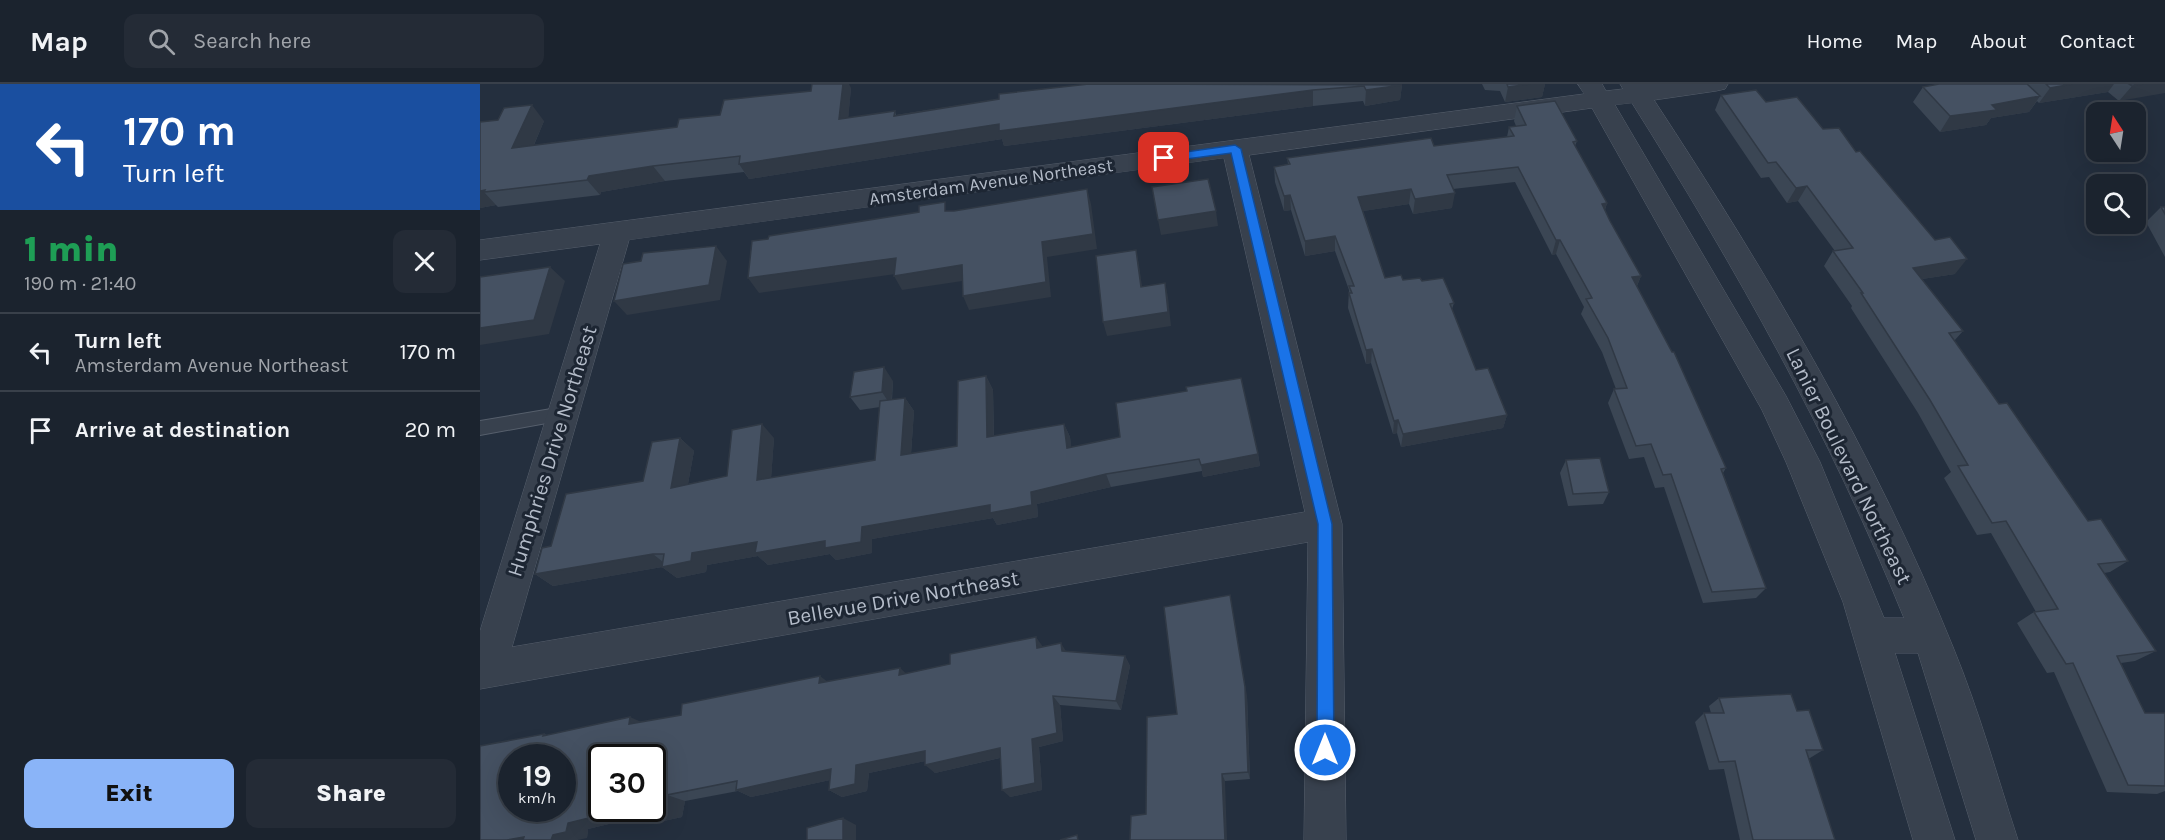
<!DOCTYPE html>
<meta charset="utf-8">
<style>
:root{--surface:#1b232e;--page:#242b36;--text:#f1f3f6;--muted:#a0a4aa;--line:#39404a;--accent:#8ab4f8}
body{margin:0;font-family:Karla,sans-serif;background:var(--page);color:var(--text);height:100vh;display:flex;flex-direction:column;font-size:22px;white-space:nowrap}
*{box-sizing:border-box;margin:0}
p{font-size:20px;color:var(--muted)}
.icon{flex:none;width:33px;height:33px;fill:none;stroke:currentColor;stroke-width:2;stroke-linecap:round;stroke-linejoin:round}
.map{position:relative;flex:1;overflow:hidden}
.panel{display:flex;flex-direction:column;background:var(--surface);width:480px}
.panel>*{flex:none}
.banner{background:#1a4fa0;color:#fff;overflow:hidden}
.needle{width:39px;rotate:348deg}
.tools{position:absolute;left:1606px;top:18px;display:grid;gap:12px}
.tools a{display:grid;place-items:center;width:60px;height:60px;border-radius:12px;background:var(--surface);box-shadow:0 6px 24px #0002,0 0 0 2px var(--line);font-size:30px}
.speed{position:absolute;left:18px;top:660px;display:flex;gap:12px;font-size:30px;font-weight:700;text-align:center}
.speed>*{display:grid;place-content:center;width:78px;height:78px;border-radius:50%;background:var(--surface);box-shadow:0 6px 24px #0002,0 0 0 2px var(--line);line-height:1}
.speed small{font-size:15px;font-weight:400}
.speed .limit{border:3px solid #111;border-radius:9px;background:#fff;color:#111}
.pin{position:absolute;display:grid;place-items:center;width:51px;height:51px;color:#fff;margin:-26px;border-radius:12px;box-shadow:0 3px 9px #0006}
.me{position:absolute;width:66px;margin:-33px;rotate:0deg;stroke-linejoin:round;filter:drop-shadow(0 0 4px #0008)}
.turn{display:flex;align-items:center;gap:21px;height:126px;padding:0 24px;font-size:27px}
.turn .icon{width:78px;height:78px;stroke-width:2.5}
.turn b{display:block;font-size:42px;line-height:51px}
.round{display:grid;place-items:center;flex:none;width:63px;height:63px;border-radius:12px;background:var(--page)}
.summary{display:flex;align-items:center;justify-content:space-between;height:102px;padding:0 24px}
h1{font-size:36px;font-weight:800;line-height:45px;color:#1e9e55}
.cta{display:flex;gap:12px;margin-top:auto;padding:12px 24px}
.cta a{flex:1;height:69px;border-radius:12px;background:var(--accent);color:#111;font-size:24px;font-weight:800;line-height:69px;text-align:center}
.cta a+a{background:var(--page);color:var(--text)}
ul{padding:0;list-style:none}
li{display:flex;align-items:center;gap:18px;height:78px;padding:0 24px;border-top:2px solid var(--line)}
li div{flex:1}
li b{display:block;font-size:22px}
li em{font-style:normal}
header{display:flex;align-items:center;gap:36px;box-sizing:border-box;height:84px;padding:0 30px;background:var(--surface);border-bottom:2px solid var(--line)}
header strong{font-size:28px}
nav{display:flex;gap:33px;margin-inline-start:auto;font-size:21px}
.search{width:420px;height:54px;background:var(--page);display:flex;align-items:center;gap:15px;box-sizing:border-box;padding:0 21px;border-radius:12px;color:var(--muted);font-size:22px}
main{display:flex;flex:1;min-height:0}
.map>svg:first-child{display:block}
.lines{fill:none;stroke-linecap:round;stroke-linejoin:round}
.lane-casing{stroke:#565f6c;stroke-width:2}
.street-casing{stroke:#565f6c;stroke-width:1}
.lane{fill:#38414e;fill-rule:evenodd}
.street{fill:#38414e;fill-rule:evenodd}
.wall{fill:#3b4654}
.shaded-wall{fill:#303945}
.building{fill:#455162;stroke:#303945;stroke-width:1.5;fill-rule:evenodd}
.route{fill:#1a73e8;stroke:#114b97;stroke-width:1.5}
.labels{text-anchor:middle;stroke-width:6;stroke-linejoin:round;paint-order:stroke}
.far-street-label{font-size:18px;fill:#b4bcc9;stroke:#1d2633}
.street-label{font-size:21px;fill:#b4bcc9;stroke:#1d2633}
</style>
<header>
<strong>Map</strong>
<div class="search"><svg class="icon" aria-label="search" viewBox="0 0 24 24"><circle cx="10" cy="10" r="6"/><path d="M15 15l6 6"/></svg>Search here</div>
<nav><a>Home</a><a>Map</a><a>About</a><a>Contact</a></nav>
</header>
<main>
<section class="panel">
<div class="banner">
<div class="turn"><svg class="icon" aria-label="left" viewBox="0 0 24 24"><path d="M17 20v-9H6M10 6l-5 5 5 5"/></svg><div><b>170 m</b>Turn left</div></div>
</div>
<div class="summary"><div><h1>1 min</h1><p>190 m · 21:40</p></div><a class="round"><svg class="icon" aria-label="close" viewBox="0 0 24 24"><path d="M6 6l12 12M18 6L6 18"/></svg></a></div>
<ul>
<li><svg class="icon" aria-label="left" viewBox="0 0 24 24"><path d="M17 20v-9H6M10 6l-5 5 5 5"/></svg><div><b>Turn left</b><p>Amsterdam Avenue Northeast</p></div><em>170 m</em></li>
<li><svg class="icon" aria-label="arrive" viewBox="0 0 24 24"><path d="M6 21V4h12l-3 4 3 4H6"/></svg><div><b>Arrive at destination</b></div><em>20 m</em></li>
</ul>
<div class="cta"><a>Exit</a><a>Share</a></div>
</section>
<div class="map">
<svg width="1685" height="756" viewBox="0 0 1685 756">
<rect width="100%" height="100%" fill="#242f3e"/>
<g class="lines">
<defs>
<path id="lane" d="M83,323L89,325L92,330L89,335L0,351V337Z"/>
<path id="street" d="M1098,0H1122L1126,7L1143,5L1140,0H1248L1245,5L1236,7L1174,16C1288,190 1395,370 1473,563C1499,626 1517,692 1538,756H1496L1438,569H1415L1475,756H1433L1363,518L1306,378L1282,326L1112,24L769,71L862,440L866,756H824L828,458L0,605V547L120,160L0,176V156L1104,10ZM1152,19C1256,184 1351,353 1424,534H1404L1340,378L1306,312L1135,21ZM744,74L825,428L32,563L149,156Z"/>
</defs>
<use href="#lane" class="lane-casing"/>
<use href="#street" class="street-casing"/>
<use href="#lane" class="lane"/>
<use href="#street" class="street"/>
</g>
<path class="wall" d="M1002,0H1065L1062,13L1025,18L1020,7L1005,6Z
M1459,0H1685L1639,17L1628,8L1559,19L1557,17L1549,28L1511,34L1506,41L1460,48L1433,18L1443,3Z
M922,1L920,16L885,22L883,17L833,22L524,62L522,55L269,95L264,88L185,97L121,108L120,111L18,123L16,121L0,124L18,36L64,37L54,61L197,43L240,31L371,4L368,34L415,27L416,31L519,15Z
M1241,11L1286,18L1343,45L1376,68L1475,190L1442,195L1483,247L1474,257L1519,320L1608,437L1648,477L1630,488L1624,489L1676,567L1655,577L1641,579L1665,629H1685V707L1677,710L1627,708L1574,588L1567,589L1537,539L1554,528H1556L1511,449L1497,451L1464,394L1471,388L1438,329L1371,224L1372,222L1344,182L1353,167H1355L1318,117L1307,119L1289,93L1281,94L1235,26Z
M1037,22L1097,57L1095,62L1127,119L1125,126L1130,137L1161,192L1157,202L1246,384L1243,389L1286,504L1276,514L1223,519L1184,403L1175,404L1164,373L1149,375L1128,319L1134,305H1136L1122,268L1101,230L1104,223L1076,170L1072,171L1035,98L973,105L972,124L933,130L929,120L883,127L905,194L942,197L974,219L972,225L996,286L1027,331L1023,344L921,363L917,349L913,350L891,279L886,280L868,224L869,206L855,167L825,172L811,126L804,127L795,98L794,83L808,80L807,74L954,62L1027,53L1029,43L1036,42L1034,37Z
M1681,123H1685V173L1666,138Z
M506,292L513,306L514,352L584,340L590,353L591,363L778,370L780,382L723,393L722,387L631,403L557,420L558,433L517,441L513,434L392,455V469L356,476L350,470L288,481L278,472L227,481L226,488L197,494L182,483L73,502L55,490L71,462L163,397L200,354L214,367L208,400L247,392L294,354L291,394L395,376L400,323L380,326L370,313L413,297L412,316L425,314L434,327L431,370L477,362Z
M1086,376L1129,408L1123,420L1088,422L1080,389Z
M563,563L586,567L645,572L650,582L641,626L580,621L583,657L559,663L562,706L530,713L520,674L455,689L445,677L389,689L387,707L362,713L349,706L350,696L271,713L258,707L205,717L202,733L174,739L158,733L108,745L107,754L64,650L67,651L160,638L201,631L347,598L426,590Z
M767,612L770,695L745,697L666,730L697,630Z
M1239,614L1317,627L1343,666L1330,674H1328L1355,756H1260L1244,685L1229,686L1215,638L1224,629H1231L1229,622Z"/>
<path class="shaded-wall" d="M363,0H369L371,4L367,50L359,35Z
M1050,0H1065L1062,13L1025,18L1028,3Z
M1592,0H1634L1628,8L1559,19L1570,4Z
M1663,0H1685V9L1639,17L1652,2Z
M922,1L920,16L885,22L886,6Z
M833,6V22L524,62L522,55L269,95L259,80L519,40Z
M1560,12L1549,28L1511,34L1506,41L1460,48L1470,32L1512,21Z
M52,21L64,37L46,79L32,64Z
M173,82L185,97L121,108L120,111L107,96L109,92Z
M1327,102L1318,117L1307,119L1316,104Z
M607,105L611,120L617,165L567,173L571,213L489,226L483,212L562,158Z
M931,105L929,120L877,128L878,113Z
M5,106L4,108L16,121L0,124V107Z
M975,109L972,124L933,130L935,115Z
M810,111L811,126L804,127V112Z
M1127,119L1122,134V120Z
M736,127L738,142L681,151L678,136Z
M855,152V167L825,172V157Z
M1076,156H1080L1076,170L1072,171Z
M236,162L247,177L240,216L147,231L134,217Z
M656,166L659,181L664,217L661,203Z
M416,174L423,189L279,209L268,194Z
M1487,175L1475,190L1422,198L1433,184Z
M482,181L489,196L422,206L414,192Z
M70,183L85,197L69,250L0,261V244Z
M1161,192L1155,206L1152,193Z
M685,199L688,213L691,242L627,252L623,238Z
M892,265L891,279L886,280V266Z
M404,283L413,297L411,322L402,308Z
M506,292L513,306L514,366L507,353Z
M425,314L434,327L430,384L421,371Z
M1027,331L1023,344L921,363L923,350Z
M918,336L917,349L913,350L914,337Z
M282,340L294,354L290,409L277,396Z
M584,340L590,353L593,376L587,364Z
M200,354L214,367L205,416L191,404Z
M778,370L780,382L723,393L721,381Z
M626,390L631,403L557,420L558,433L517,441L513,434L392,455V469L356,476L350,470L288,481L278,472L227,481L226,488L197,494L182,483L73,502L55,490L173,470L188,482L212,469L277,458L382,443L551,408Z
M752,522L767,612L770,695L768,688Z
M556,553L563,563L557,564Z
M581,559L587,569L582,567Z
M645,572L650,582L641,626L636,617Z
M420,584L430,593L419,591Z
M340,592L352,601L339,599Z
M573,612L580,621L583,657L559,663L562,706L530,713L522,706Z
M150,633L168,641L149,640Z
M520,664L528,672L455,689L445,681Z
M445,667L455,675L389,689L387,707L362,713L349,706L376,681Z
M351,685L364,693L271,713L256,706Z
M742,690L745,697L747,756H745Z
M187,711L205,717L202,733L174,739L158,733L108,745L107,754L98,756H71L73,751L88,739L149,724H163Z
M363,734L376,741V756H363Z
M44,753L56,756H27Z"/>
<path class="building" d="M332,0H363L359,35L415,27L414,32L519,15V10L609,0L922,1L886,6L884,2L833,6L519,47V40L259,80L260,72L173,82L109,92L107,96L4,108L5,106L0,107V38L18,36L24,24L52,21L32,64L197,43L199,35L240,31L244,16L331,7Z
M1027,0H1050L1028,3Z
M1459,0H1547L1560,12L1512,21L1517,26L1470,32L1443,3Z
M1566,0H1592L1570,4Z
M1649,0H1663L1652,2Z
M1276,6L1286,18L1317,13L1343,45L1359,44L1376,68L1380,67L1455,156L1470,153L1487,175L1433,184L1483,247L1469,249L1519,320L1527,319L1608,437L1621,435L1648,477L1618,480L1676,567L1637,572L1665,629H1685V702L1648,701L1593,579L1586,580L1554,528L1578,525L1526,437L1512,439L1478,382L1488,381L1450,316L1381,209H1383L1353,167L1373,164L1327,102L1316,104L1296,78L1288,79L1241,11Z
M1075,17L1097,57L1093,58L1127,119L1122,120L1130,137L1161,192L1152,193L1192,268H1194L1246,384L1241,385L1286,504L1232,508L1191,390L1183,391L1171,360L1156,362L1134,305L1147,304L1128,254L1106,215L1112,214L1080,156H1076L1038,83L967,91L975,109L935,115L931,105L878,113L905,194L921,191L923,196L940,194L942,197L963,194L974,219L970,220L996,286L1008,284L1027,331L923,350L918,336L914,337L892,265L886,266L869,209H872L869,202H874L855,152L825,157L810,111L804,112L794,83L810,80L807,74L951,54L954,62L1034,52L1029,43L1046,41L1037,22Z
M728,95L736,127L678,136L672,103Z
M607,105L613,150L562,158L566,198L483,212L482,181L414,192L416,174L268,194L272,157L288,155L289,152L439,128V122L465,118V127H474Z
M1681,123H1685V130Z
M236,162L229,201L134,217L143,180L161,177L163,169Z
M656,166L661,203L685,199L688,228L623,238L616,172Z
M70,183L54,236L0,244V193Z
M404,283L402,308L370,313L374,288Z
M506,292L507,353L584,340L587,364L640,353L636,319L707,307L706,303L761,294L778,370L721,381L719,375L626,390L551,408L552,421L510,429V421L382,443L381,458L345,464V457L275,469L277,458L212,469L211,477L182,483L184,470H173L55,490L62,464L71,462L86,410L163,397L172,358L200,354L191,404L247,392L252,346L282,340L277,396L395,376L400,317L425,314L421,371L477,362L478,297Z
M1120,374L1129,408L1093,410L1086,376Z
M750,511L765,603L768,688L742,690L745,756H650L651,732L666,730L667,633L697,630L684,523Z
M556,553L557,564L581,559L582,567L645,572L636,617L573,612L577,649L552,655L555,699L522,706L520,664L445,681V667L376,681L375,700L349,706L351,685L256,706L257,697L187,711L185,726L155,732L157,724H172V674H122V724H149L88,739L86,748L73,751L71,756H43L44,753L27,756H0V662L64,650L63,652L150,633L149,640L201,631L202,620L340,592L339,599L420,584L419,591L470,580V570ZM32,674H82V724H32Z
M1311,610L1317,627L1329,626L1343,666H1326L1355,756H1273L1255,677L1239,678L1224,629H1244L1239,614Z
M363,734V756H327V744Z
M597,751L598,756H580Z"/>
<path class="route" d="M755,61L761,65L852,440L854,666L851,672L845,674L840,672L837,666L838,440L751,69L684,78L679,74L684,71Z"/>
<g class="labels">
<g class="far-street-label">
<text transform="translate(511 98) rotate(-8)" y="6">Amsterdam Avenue Northeast</text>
</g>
<g class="street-label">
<text transform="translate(72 367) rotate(-73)" y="7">Humphries Drive Northeast</text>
<text transform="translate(1369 382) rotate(64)" y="7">Lanier Boulevard Northeast</text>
<text transform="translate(423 514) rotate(-10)" y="7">Bellevue Drive Northeast</text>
</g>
</g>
</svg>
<div class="tools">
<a><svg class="needle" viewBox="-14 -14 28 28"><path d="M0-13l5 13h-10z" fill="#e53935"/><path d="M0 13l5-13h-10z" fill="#a0a4aa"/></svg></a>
<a><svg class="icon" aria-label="search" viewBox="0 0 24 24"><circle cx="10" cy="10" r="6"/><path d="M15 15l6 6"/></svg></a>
</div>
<div class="speed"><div>19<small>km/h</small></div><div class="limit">30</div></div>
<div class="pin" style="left:684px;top:74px;background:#d93025"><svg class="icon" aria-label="arrive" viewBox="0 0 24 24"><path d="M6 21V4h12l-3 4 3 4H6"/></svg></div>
<svg class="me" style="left:845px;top:666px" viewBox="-20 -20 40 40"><circle r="17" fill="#1a73e8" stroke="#fff" stroke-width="3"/><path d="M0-11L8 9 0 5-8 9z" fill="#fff"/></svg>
</div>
</main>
